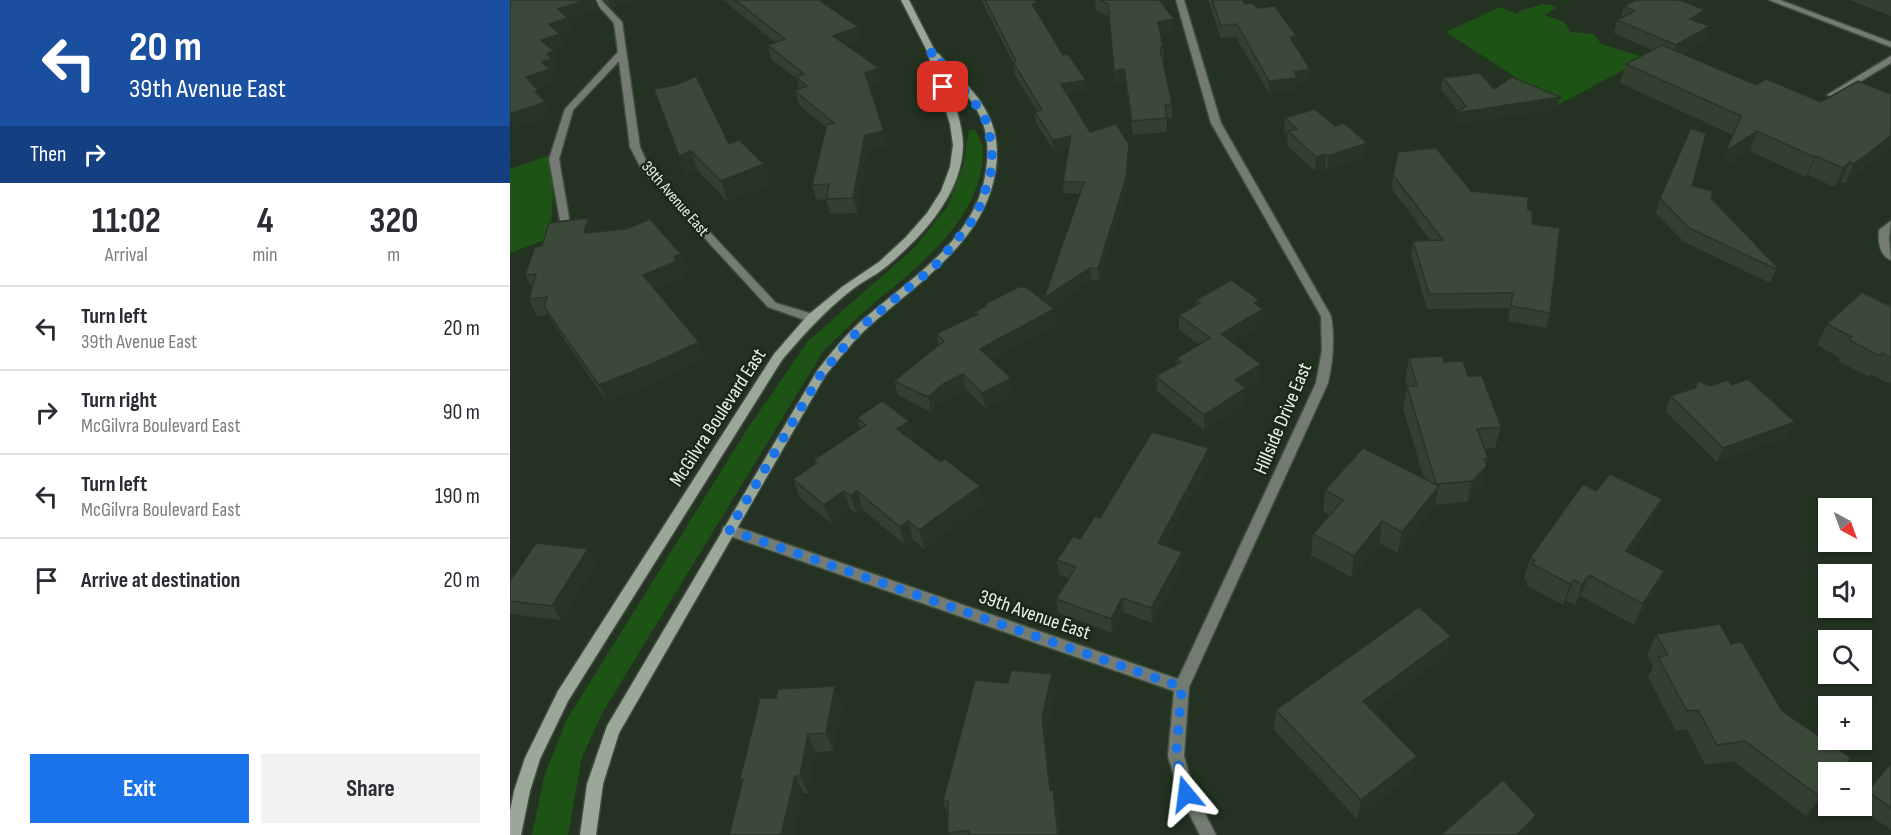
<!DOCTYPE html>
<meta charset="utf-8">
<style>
:root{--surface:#fff;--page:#f2f2f3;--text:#2b2b33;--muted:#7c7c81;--line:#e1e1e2;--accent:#1a73e8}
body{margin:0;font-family:"Sofia Sans Condensed",sans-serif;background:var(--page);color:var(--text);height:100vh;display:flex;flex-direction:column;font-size:22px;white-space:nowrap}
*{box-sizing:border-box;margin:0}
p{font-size:20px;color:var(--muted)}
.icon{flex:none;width:33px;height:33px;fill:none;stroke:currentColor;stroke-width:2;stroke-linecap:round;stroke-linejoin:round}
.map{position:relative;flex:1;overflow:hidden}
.details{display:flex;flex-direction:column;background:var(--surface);width:510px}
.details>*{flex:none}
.top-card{background:#1a4fa0;color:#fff;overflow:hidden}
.needle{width:39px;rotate:139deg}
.buttons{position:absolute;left:1308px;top:498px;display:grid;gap:12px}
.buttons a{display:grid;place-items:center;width:54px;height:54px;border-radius:0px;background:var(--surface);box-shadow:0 2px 4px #0004;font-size:30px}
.pin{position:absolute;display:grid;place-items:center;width:51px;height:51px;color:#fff;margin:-26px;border-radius:12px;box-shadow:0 3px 9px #0006}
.me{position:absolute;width:66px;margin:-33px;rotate:344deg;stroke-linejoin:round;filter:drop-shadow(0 0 4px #0008)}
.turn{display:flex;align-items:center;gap:21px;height:126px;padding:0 30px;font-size:27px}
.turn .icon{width:78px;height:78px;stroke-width:2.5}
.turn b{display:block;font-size:42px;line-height:51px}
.then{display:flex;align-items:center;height:57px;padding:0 30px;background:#0003;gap:12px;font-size:22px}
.eta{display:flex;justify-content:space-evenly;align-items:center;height:102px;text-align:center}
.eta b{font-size:36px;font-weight:700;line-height:42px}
.action{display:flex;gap:12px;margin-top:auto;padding:12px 30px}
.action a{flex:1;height:69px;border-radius:0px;background:var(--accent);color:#fff;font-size:24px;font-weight:700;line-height:69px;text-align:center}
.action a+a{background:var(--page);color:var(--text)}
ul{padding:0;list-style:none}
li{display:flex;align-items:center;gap:18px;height:84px;padding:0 30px;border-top:2px solid var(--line)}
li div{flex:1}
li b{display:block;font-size:22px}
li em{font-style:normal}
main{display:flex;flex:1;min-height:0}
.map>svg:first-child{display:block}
.green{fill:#1d5315}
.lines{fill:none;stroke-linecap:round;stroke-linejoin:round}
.lane-casing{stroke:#3f4d3d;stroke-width:3}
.street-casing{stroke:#3f4d3d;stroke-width:3}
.secondary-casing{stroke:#3f4d3d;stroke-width:3}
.lane{fill:#737b72;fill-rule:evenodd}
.street{fill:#737b72;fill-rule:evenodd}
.secondary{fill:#9ba799;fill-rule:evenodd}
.wall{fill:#334030}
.shaded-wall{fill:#293427}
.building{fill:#3b4a38;stroke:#293427;stroke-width:1.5}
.route{stroke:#1a73e8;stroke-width:10;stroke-dasharray:0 18}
.labels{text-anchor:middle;stroke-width:5;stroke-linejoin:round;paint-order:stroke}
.far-street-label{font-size:16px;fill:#e9f3e8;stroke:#1a2818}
.street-label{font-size:20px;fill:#e9f3e8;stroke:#1a2818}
</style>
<main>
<section class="details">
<div class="top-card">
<div class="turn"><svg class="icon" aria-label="left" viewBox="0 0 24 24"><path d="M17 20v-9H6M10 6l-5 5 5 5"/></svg><div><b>20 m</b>39th Avenue East</div></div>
<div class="then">Then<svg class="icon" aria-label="right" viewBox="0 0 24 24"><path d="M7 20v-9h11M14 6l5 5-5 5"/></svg></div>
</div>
<div class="eta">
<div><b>11:02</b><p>Arrival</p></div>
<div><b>4</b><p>min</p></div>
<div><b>320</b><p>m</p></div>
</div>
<ul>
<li><svg class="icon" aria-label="left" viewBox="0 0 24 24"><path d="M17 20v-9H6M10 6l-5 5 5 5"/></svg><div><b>Turn left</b><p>39th Avenue East</p></div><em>20 m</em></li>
<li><svg class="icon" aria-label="right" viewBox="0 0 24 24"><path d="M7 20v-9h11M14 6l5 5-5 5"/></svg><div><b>Turn right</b><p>McGilvra Boulevard East</p></div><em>90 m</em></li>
<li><svg class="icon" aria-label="left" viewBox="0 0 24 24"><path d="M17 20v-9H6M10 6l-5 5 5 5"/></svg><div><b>Turn left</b><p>McGilvra Boulevard East</p></div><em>190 m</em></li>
<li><svg class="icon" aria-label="arrive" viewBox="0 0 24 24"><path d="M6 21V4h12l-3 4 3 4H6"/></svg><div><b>Arrive at destination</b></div><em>20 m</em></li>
</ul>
<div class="action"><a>Exit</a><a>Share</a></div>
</section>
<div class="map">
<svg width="1381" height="835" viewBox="0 0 1381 835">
<rect width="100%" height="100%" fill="#233221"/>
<path class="green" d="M1033,4L1045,6L1046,8L1035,15L1054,22L1060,32L1084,34L1091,44L1136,58L1048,105L936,32L990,7L1007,14L1009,11Z
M459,130H465C468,136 473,144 473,151C473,222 401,271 354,312C340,324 327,338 314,350L94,710L72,757L58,835H22L34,777L56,721L236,431L298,341L404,248L437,207L453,167Z
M46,153L40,238L0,253V169Z"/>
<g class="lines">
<defs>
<path id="lane" d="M1381,56V63L1324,97L1317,95Z"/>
<path id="street" d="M83,0H91L112,22L130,147L139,167L266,303L306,315L308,318L306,321H298L258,307L132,170L120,147L109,61L63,110L49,159L60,224L55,227L51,226L39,159L55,109L108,52L104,23Z
M666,0H674L711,123L821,316C825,339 823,360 818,383L679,687L674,756L684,792L706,835H690L669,794L658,756L664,691L214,534L212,530L214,526H224L668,679L806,383L812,350L811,316L701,123Z
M1259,0H1270L1381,42V47Z
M1381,221L1379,238L1381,260C1369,255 1368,242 1369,230Z"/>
<path id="secondary" d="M391,0H399L426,53L429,54C446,75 470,94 480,119C487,134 488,151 486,168C476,243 405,284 354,331C340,345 327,361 315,376L109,733L93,784L86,835H70L77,784L97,726L307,371C320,354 333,338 349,323C398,280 467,240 476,170C479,152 478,133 470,116C462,98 444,82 430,67C439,91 453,119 453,146C452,194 412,237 377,266C365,276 351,282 339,292C314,312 293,335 272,360L58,701L30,759L20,791L11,835H0V811L4,791L15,758L48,691L264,354L298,315L332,287L369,262L396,237L417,213L431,191L440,167L443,145L440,124L417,51Z"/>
</defs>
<use href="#lane" class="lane-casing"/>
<use href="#street" class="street-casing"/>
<use href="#secondary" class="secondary-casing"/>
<use href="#lane" class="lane"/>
<use href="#street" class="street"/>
<use href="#secondary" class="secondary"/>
</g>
<path class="wall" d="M94,0H124L101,7Z
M213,0H309L350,41L337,45L371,81L359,86L378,146L358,149L347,213L320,214L316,199L306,200L302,185L316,127L289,105L285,91L289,89L287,79L261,59L258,45L265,42Z
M471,0H525L527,3L528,13L553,55L576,80V91L557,94L580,132L620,156L616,190L589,281L581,280L541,307L546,324L481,359L503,393L475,408L456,389L436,399L421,412L388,395L384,381L429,345L426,334L465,315L464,312L475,306V304L534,302V298L570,194L554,193L553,182L559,148L544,151L526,123L525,112L527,111L504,73L503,63Z
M585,0H649L664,32L651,35L653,47L654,60H653L662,104V118H657V132L623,135L615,83L605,85L599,17L586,10Z
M698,0H733L734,4L747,8L785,45L800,69L799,82L787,84L786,90L759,94L726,37L711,38Z
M1339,0H1381V16Z
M1114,6L1195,10L1191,23L1195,40L1172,53L1246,85L1311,102L1381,94L1335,183L1331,182L1324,187L1298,175L1296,177L1240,151L1209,170L1223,135L1110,83L1116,64L1142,50L1104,33L1107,20L1111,18Z
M933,78L984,89L1050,97L1047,109L943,125L948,111L931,90Z
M144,89L219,144L261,184L218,202L188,171L176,176Z
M775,118L856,157L817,170L815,168L805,171L777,146L778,135L774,132Z
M883,175L961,191L1018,210L1022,224L1040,313L1036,328L998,321L1000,308L917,309L901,255L903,241L920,240L882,189Z
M1182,186L1201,198L1267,267L1260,283L1174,242L1146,213L1150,198Z
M78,218L84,232L171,254L178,271L172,273L173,278L145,290L189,342L196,358L151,380L97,402L43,323L38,315L27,316L19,299L22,288L15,275L32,246Z
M686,300H749V306L753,309V324L722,342L751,364V379L736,388V403L694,430L647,391L646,376L667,364V358L689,345L669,330V315L686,306Z
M1381,303V382L1379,384L1361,374L1359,377L1328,361L1330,358L1307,345L1317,324Z
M899,358L934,362L958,376L991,427L985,448L975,449L978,458L972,487L957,502L925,505V507L888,553L869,543L841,577L801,555L803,534L819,515L813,512L815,490L914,478L893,408L897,386L895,379Z
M1161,396L1278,437L1207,462L1155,411Z
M347,418L399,421L404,439L402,441L431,462L470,486L474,505L414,549L403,540L395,545L353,510L347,514L340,509L321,523L290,498L283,479L305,465L304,460L350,430Z
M699,448V463L655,546L672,566L642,623L614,613L602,633L548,613L546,599L559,578L549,575L547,560L590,518Z
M1086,491L1152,499L1143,520L1121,553L1154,571L1145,592L1124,625L1071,596L1065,605L1056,601L1053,605L1016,585L1017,581L1014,579L1020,558Z
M87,564L51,620L0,614V581Z
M1146,634L1221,644L1272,711L1318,788L1296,816L1223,761L1195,765L1177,729L1166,731L1138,677L1143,667L1137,654Z
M941,636L936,656L862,711L902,775L847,819L764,730L766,710Z
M325,686L332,705L323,751L306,752L298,793H294L232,782L230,779Z
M545,694L536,737L541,790L547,809L550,835H439L438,816L433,801Z
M1381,763V830L1348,806H1352V799Z"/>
<path class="shaded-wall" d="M76,0H86L90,10L59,20L63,32L51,36L56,48L44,51L49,65L45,67L48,72L42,74L46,83L23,91L16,77L32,62L31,40L48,9Z
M98,0H124L101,7Z
M527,3L528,13L522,4Z
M1195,10L1191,23L1180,19Z
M664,19V32L649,35L648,22Z
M1200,26L1195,40L1162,58L1166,45Z
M348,27L350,41L327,49L323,36Z
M786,36L785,48L780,37Z
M369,68L371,81L358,87L355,73Z
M614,69L615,83L605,85L604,71Z
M800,69L799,82L787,84L786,90L759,94V81L784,72Z
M576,80V91L552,95L551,84Z
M28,90L41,116L4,129L0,122V114L25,91Z
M1050,97L1047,109L943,125L945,113Z
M374,131L378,146L358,149L347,213L343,198L355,135Z
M1247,131L1240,151L1209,170L1216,151Z
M561,136L562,147L544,151L543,140Z
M1381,136V149L1335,183L1344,164Z
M857,143L856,157L817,170L818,156Z
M619,144L620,156L616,190L589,281L588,269Z
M0,147L5,157L0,162Z
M181,151L188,171L176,176L169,156Z
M816,154L815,168L805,171L806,157Z
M1306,156L1298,175L1296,177L1304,157Z
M1340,162L1331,182L1324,187L1333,168Z
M254,164L261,184L218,202L211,181Z
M78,218L85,235L74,233Z
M171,254L178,271L172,273L173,278L140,292L133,275L164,257Z
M580,268L581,280L535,310L534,298Z
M749,300L748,312L753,309V324L711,349V334L744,303Z
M544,309L546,324L472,363L470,349Z
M189,342L196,358L151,380L97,402L89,385Z
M751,364V379L725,395V380Z
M453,374L456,389L436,399L421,412L418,397L433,384Z
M501,378L503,393L475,408L472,393Z
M736,388V403L694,430V415Z
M399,421L404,439L392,448L387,429Z
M1285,422L1278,437L1207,462L1213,448Z
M699,448V463L649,558L648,543Z
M977,466L972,487L957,502L962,481Z
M470,486L474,505L414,549L409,530Z
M929,486L925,507L888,553L892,532Z
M334,491L340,509L321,523L314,505Z
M347,491L353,510L347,514L341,496Z
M1152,499L1143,520L1108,572L1116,551Z
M398,521L403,540L395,545L390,527Z
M872,521L869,543L841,577L844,556Z
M78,549L87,564L51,620L42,606Z
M672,552V566L642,623L641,608Z
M1154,571L1145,592L1124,625L1133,604Z
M1079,575L1071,596L1065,605L1072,585Z
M1064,580L1056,601L1053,605L1060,584Z
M612,598L614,613L602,633L601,619Z
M941,636L936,656L849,721L853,701Z
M542,674L545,694L536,737L543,809L540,790L532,717Z
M325,686L332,705L323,751L316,733Z
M298,734L306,752L298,793L290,776Z
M907,756L902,775L847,819L851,800Z
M285,776L294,793L284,835H271Z
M543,790L547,809L550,835H548Z
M1026,815L1017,835H1007Z"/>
<path class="building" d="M0,0H76L48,9L58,18L39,24L50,34L31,40L44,51L37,54L42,59L32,62L40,69L16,77L28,90L25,91L35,102L0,114Z
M225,0H309L348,27L323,36L369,68L355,73L374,131L355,135L343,198L316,199L319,184L302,185L317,124L324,123L285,91L297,86L286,77L294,74L258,45L275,39Z
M475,0H525L527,3L522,4L553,55L558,54L576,80L551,84L580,132L606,124L619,144L616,178L588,269L580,268L534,298L574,182H553L561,136L543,140L525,112L532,110L503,62L506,61Z
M590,0H649L664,19L648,22L653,47H650L662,104L655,105L657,118L622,121L614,69L604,71L598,4Z
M702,0H733L734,4L743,3L747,8L765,6L786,36L780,37L800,69L784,72L787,78L759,81L727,24L711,26Z
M1126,0H1170L1195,10L1180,19L1200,26L1166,45L1107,20L1125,11L1114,6Z
M1152,45L1246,85L1256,79L1311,102L1348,81L1381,94V136L1344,164L1340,162L1333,168L1306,156L1304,157L1247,131L1216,151L1231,116L1116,64Z
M970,73L984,89L1002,77L1050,97L945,113L956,106L933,78Z
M186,76L219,144L229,140L254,164L211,181L181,151L169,156L144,89L166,85Z
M805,109L825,126L834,123L857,143L818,156L816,154L806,157L778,131L787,129L775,118Z
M1181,128L1196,134L1182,186L1203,191L1201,198L1267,267L1266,269L1179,228L1150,198Z
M926,148L961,191L1018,197V210L1022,211V224L1050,228L1040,313L1001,306L1003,293L919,294L903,241L933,240L883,175L888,152Z
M78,218L74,233L116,229L140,219L171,254L164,257L167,261L133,275L189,342L144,363L89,385L34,307L37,297L19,299L26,274L15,275L25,247L32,246L39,223Z
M721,280L749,300L744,303L753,309L711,334L751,364L725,380L736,388L694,415L646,376L671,362L667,358L700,338L669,315L690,303L686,300Z
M509,287H516L544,309L470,349L501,378L472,393L453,374L433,384L418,397L384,381L434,341L426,334L468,314L464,312L476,306L475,304Z
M1352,292L1378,305L1380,303H1381V358L1372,353L1370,356L1339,340L1342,337L1317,324Z
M932,356L934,362L953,361L958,376H972L991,427L967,429L978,458L974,459L977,466L962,481L926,484L897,386H907L899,358Z
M1238,379L1285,422L1213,448L1161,396L1185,388L1188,381L1201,386L1217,380L1222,385Z
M372,401L399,421L387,429L431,462L435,459L470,486L409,530L398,521L390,527L347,491L341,496L334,491L314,505L283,479L307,463L304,460L356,425L347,418Z
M642,432L699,448L648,543L672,552L641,608L612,598L601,619L546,599L566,567L547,560L563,536L570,539L585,516L590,518Z
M853,448L929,486L892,532L872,521L844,556L803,534L833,500L815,490Z
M1100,474L1152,499L1116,551L1154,571L1133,604L1079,575L1072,585L1064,580L1060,584L1022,564L1025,561L1020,558L1073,484L1086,491Z
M26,543L78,549L42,606L0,601V581Z
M909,607L941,636L853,701L907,756L851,800L766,710Z
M1210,624L1221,644L1232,642L1272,711L1341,758L1330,772H1318V787L1310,797L1235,741L1207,745L1188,710L1177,711L1148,657L1158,655L1146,634Z
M501,670L542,674L532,717L540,790H543L548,835H459V830L438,833V801H433L465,680L498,683Z
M325,686L316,733L298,734L290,776H285L271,835H219L233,779H230L250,698H266L268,689Z
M1381,763V808L1358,791Z
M993,780L1026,815L1007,835H931Z"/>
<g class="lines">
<path class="route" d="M433,87L421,51L473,113L479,130L483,165L471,204L460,224L425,266L352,326L311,374L219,530L672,687L666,756L676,794"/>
</g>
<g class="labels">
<g class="far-street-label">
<text transform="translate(166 198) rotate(49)" y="6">39th Avenue East</text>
</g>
<g class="street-label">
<text transform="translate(207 417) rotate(-57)" y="7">McGilvra Boulevard East</text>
<text transform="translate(772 418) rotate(-67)" y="7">Hillside Drive East</text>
<text transform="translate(525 614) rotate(19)" y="7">39th Avenue East</text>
</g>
</g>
</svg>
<div class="buttons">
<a><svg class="needle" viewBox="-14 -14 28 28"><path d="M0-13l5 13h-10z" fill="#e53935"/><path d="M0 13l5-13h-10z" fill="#7c7c81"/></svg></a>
<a><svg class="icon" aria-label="sound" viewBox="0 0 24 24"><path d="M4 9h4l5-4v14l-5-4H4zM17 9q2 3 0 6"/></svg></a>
<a><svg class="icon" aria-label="search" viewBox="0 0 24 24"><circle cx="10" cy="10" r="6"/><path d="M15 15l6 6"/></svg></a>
<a>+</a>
<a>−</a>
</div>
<div class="pin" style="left:433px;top:87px;background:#d93025"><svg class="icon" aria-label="arrive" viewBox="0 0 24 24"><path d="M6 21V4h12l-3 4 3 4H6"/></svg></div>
<svg class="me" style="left:676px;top:794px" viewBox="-20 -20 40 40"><path d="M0-17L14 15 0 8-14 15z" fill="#1a73e8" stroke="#fff" stroke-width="4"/></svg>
</div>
</main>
